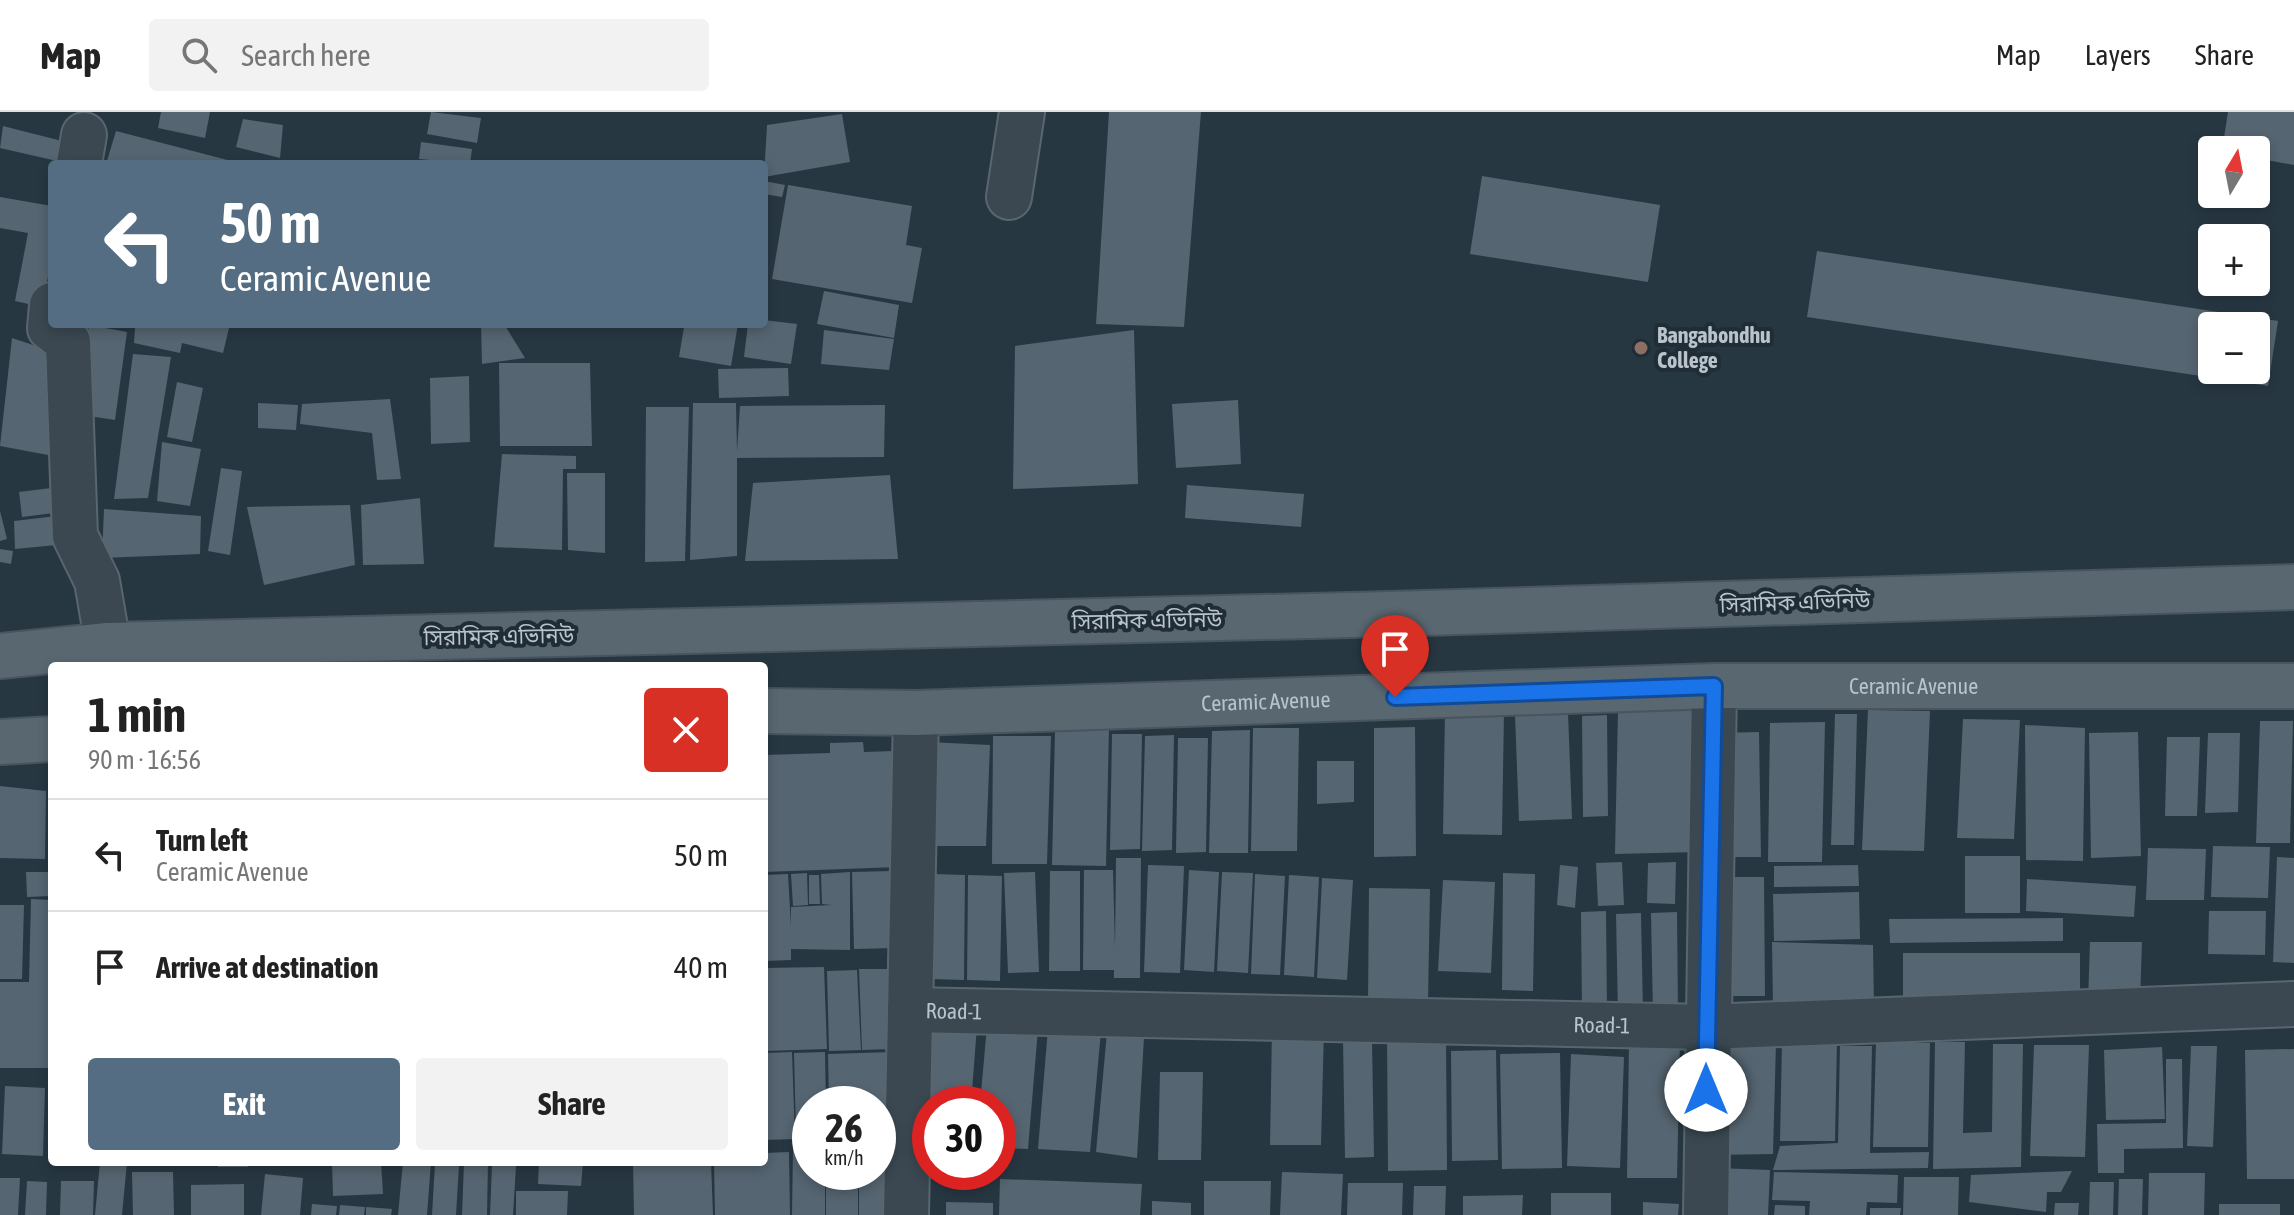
<!DOCTYPE html>
<meta charset="utf-8">
<style>
:root{--surface:#fff;--page:#f2f2f2;--text:#222;--muted:#767676;--line:#e0e0e0;--accent:#546d82}
body{margin:0;font-family:"Asap Condensed","Noto Sans Bengali",sans-serif;background:var(--page);color:var(--text);height:100vh;display:flex;flex-direction:column;font-size:30px;white-space:nowrap}
*{box-sizing:border-box;margin:0}
p{font-size:26px;color:var(--muted)}
.icon{flex:none;width:44px;height:44px;fill:none;stroke:currentColor;stroke-width:2;stroke-linecap:round;stroke-linejoin:round}
.map{position:relative;flex:1;overflow:hidden}
.panel{position:absolute;left:48px;top:550px;width:720px;height:504px;display:flex;flex-direction:column;background:var(--surface);border-radius:8px;box-shadow:0 4px 12px #0003}
.panel>*{flex:none}
.guide{position:absolute;left:48px;top:48px;width:720px;height:168px;border-radius:8px;box-shadow:0 4px 12px #0003;background:#546d82;color:#fff;overflow:hidden}
.needle{width:52px;rotate:10deg}
.buttons{position:absolute;left:2198px;top:24px;display:grid;gap:16px}
.buttons a{display:grid;place-items:center;width:72px;height:72px;border-radius:8px;background:var(--surface);box-shadow:0 4px 12px #0003;font-size:40px}
.speed{position:absolute;left:792px;top:974px;display:flex;gap:16px;font-size:40px;font-weight:700;text-align:center}
.speed>*{display:grid;place-content:center;width:104px;height:104px;border-radius:50%;background:var(--surface);box-shadow:0 4px 12px #0003;line-height:1}
.speed small{font-size:20px;font-weight:400}
.speed .limit{border:12px solid #d22;background:#fff;color:#111}
.pin{position:absolute;display:grid;place-items:center;width:68px;height:68px;color:#fff;margin:-82px -34px;border-radius:50% 50% 50% 0;rotate:-45deg;box-shadow:0 0 8px #0007}
.pin .icon{rotate:45deg}
.me{position:absolute;width:88px;margin:-44px;rotate:0deg;stroke-linejoin:round;filter:drop-shadow(0 0 6px #0008)}
.turn{display:flex;align-items:center;gap:28px;height:168px;padding:0 40px;font-size:36px}
.turn .icon{width:104px;height:104px;stroke-width:2.5}
.turn b{display:block;font-size:56px;line-height:68px}
.round{display:grid;place-items:center;flex:none;width:84px;height:84px;border-radius:8px;background:var(--page)}
.head{display:flex;align-items:center;justify-content:space-between;height:136px;padding:0 40px}
h1{font-size:48px;font-weight:700;line-height:60px}
.button{display:flex;gap:16px;margin-top:auto;padding:16px 40px}
.button a{flex:1;height:92px;border-radius:8px;background:var(--accent);color:#fff;font-size:32px;font-weight:700;line-height:92px;text-align:center}
.button a+a{background:var(--page);color:var(--text)}
ul{padding:0;list-style:none}
li{display:flex;align-items:center;gap:24px;height:112px;padding:0 40px;border-top:2px solid var(--line)}
li div{flex:1}
li b{display:block;font-size:30px}
li em{font-style:normal}
header{display:flex;align-items:center;gap:48px;box-sizing:border-box;height:112px;padding:0 40px;background:var(--surface);border-bottom:2px solid var(--line)}
header strong{font-size:38px}
nav{display:flex;gap:44px;margin-inline-start:auto;font-size:28px}
.search{width:560px;height:72px;background:var(--page);display:flex;align-items:center;gap:20px;box-sizing:border-box;padding:0 28px;border-radius:8px;color:var(--muted);font-size:30px}
.map>svg:first-child{display:block}
.building{fill:#556571;fill-rule:evenodd}
.lines{fill:none;stroke-linecap:round;stroke-linejoin:round}
.minor-casing{stroke:#59666f;stroke-width:48}
.major-casing{stroke:#48545e;stroke-width:48}
.minor{stroke:#3b4851;stroke-width:44}
.major{stroke:#596771;stroke-width:44}
.route-casing{stroke:#114b97;stroke-width:20}
.route{stroke:#1a73e8;stroke-width:14}
.education-dot{fill:#8d6e63;stroke:#202d37;stroke-width:3}
.labels{text-anchor:middle;stroke-width:8;stroke-linejoin:round;paint-order:stroke}
.poi-label{font-size:22px;font-weight:bold;fill:#b8c3cb;stroke:#202d37;text-anchor:start}
.street-label{font-size:22px;fill:#b8c3cb;stroke:#202d37}
</style>
<header>
<strong>Map</strong>
<div class="search"><svg class="icon" aria-label="search" viewBox="0 0 24 24"><circle cx="10" cy="10" r="6"/><path d="M15 15l6 6"/></svg>Search here</div>
<nav><a>Map</a><a>Layers</a><a>Share</a></nav>
</header>
<div class="map">
<svg width="2294" height="1103" viewBox="0 0 2294 1103">
<rect width="100%" height="100%" fill="#273742"/>
<path class="building" d="M161,0H210L205,26L158,16Z
M431,0L481,6L477,31L427,22Z
M1109,0H1201L1184,215L1096,212Z
M2228,0H2294V53L2256,46V38H2222Z
M842,2L850,50L764,65L767,13Z
M243,7L283,13L280,46L236,35Z
M3,14L62,29L57,49L0,36Z
M116,19L239,51V52H106Z
M421,30L472,37L470,52L419,47Z
M1482,64L1660,93L1648,170L1470,142Z
M764,69L785,73L782,85L764,82Z
M788,73L912,94L906,133L922,136L912,191L772,167Z
M0,85L52,94V145L42,195L15,189L28,121L0,116Z
M1817,139L2278,209L2268,274L1807,205ZM2212,214H2256V258H2212Z
M824,179L899,193L894,226L817,212Z
M764,208L797,212L791,252L744,245L748,212H764Z
M120,212H230L223,241L182,231L180,241L134,231L135,216Z
M481,212H504L525,246L482,252Z
M677,212H738L731,254L679,245L684,215Z
M89,213L127,220L115,308L76,302Z
M824,218L894,227L889,258L821,252Z
M1134,218L1138,372L1013,377L1015,234Z
M12,226L66,244L48,343L0,334Z
M133,242L171,245L148,386L114,387Z
M499,251H590L592,334H500Z
M788,256L789,284L719,286L718,257Z
M469,264L470,330L431,332L430,266Z
M177,270L203,276L192,330L167,325Z
M390,287L401,367L377,368L372,321L300,312L302,292Z
M1238,288L1241,352L1176,356L1172,292Z
M258,291L298,293L296,318L258,316Z
M693,291H736L737,339L740,294L885,293L884,345L737,346V444L690,448Z
M646,295H689L685,449L645,450Z
M162,330L201,337L190,394L157,389Z
M502,342L576,344V357H563L562,438L494,435Z
M221,356L242,359L230,443L208,439Z
M567,361H605V441L568,438Z
M890,363L898,447L745,449L753,371Z
M1187,373L1304,382L1301,415L1185,406Z
M59,375L62,400L22,405L19,380Z
M420,386L424,452L363,453L361,393Z
M350,393L355,453L264,473L247,395Z
M104,397L201,404L200,442L102,446Z
M0,399L7,427L0,429Z
M65,403L67,432L15,437L14,409Z
M0,437L13,439L11,452L0,450Z
M1700,597L1698,740L1615,742L1618,598Z
M1445,598L1504,600L1502,723L1443,722Z
M1868,598L1930,599L1924,739L1862,738Z
M1568,600L1572,707L1519,709L1515,602Z
M1835,602H1857L1854,733H1831Z
M1607,603L1608,704L1583,705L1582,604Z
M1963,607L2020,608L2014,727L1957,726Z
M2260,609H2293L2290,731H2256Z
M1825,610L1822,750H1768L1770,611Z
M2025,613L2085,616L2083,749L2026,748Z
M1415,615L1416,744L1374,745V616Z
M1109,616L1106,754L1052,753L1055,619Z
M1253,616H1299L1297,739H1251Z
M1250,618L1248,741H1209L1212,619Z
M1759,620L1761,745H1718L1716,621Z
M2138,620L2141,744L2091,746L2089,621Z
M2208,621H2240L2238,700L2205,701Z
M1112,622H1142L1140,737L1110,738Z
M1174,623L1172,738L1142,739L1145,624Z
M993,624H1051L1047,752H992Z
M2167,625H2200L2197,704H2165Z
M1178,626H1208L1206,740L1176,741Z
M863,630L864,640L894,639L898,755L764,760V643L830,641V631Z
M928,630L990,633L986,734H926Z
M1317,649H1354V690L1317,692Z
M0,674L46,679L45,747L0,746Z
M2213,734L2270,735L2268,786L2211,785Z
M2148,736L2206,737L2204,788H2146Z
M1965,744H2020V801H1965Z
M2277,745L2294,746V851L2273,850Z
M1116,746H1141L1140,866H1114V858H1083L1084,758H1113L1115,836Z
M1622,750L1624,793L1598,794L1596,751Z
M1676,750L1675,792L1647,791L1648,751Z
M1148,753L1184,754L1180,861L1144,860Z
M1560,753L1578,755L1575,796L1557,793Z
M1858,753L1859,774L1774,775V754Z
M1189,758L1219,760L1214,860L1184,858Z
M891,759L894,836L854,837L852,760Z
M1050,759H1080V859H1049Z
M26,760H52V784L27,785Z
M850,760V838L791,837V848L764,849V763L788,762L791,814V795L832,793L822,792L821,762Z
M1035,760L1039,860L1008,861L1004,761Z
M1222,760L1253,761L1248,861L1217,859Z
M807,761L808,793L793,794L791,762Z
M1503,761L1535,762L1533,879L1502,878Z
M932,762L965,763L964,868L931,867Z
M1255,762L1285,764L1280,863L1251,862Z
M809,763H819L820,792H809Z
M968,763L1002,764L1000,869L967,868Z
M1289,763L1319,765L1314,865L1284,863Z
M1723,765H1764L1765,884H1724Z
M1322,766L1353,768L1347,868L1317,866Z
M2027,767L2136,774L2134,805L2026,799Z
M1443,768L1495,770L1491,861L1438,859Z
M1369,776L1430,777L1428,891H1368Z
M1859,780L1860,827L1774,829L1773,782Z
M31,787L52,788L48,956H0V870H29Z
M0,793H24L22,867H0Z
M1606,799L1607,900L1582,901L1581,800Z
M2209,799H2266L2265,843L2208,842Z
M1677,800L1678,901L1653,902L1651,801Z
M1641,801L1643,901L1618,903L1616,802Z
M2063,806V829L1890,831L1889,807Z
M1772,830L1873,833L1874,894L1773,895Z
M2090,830H2142L2140,890H2088Z
M1903,841H2080V896L1903,897Z
M824,855L827,937L765,939L764,856Z
M859,857H890L892,937L862,938Z
M857,858L861,938L829,939L827,859Z
M920,911L977,914L971,992H930V1035L909,1034Z
M987,914L1038,917L1028,1037L998,1036V992H980Z
M1048,916L1101,919L1090,1040L1038,1037Z
M1272,917H1324L1321,1033H1270Z
M1107,920L1144,925L1137,1046L1096,1040Z
M1387,924H1446L1447,1058L1388,1059Z
M1343,928H1372L1374,1045L1345,1046Z
M1837,928L1835,1029H1780L1782,929Z
M1629,929H1680L1677,1066H1627Z
M1715,930H1776L1773,1042L1712,1043Z
M1935,930H1965L1963,1021L1992,1020L1993,932H2023L2021,1055L1933,1057Z
M1876,931H1930L1928,1035H1873Z
M2034,933H2089L2085,1045L2030,1044Z
M1840,934H1872L1870,1041L1929,1040L1928,1056L1773,1058L1780,1034L1838,1031Z
M2191,934H2217L2213,1035L2187,1034Z
M2162,935L2165,1007L2106,1008L2104,938Z
M2294,937V1067H2247L2245,938Z
M1496,938L1498,1048L1452,1049L1451,939Z
M792,940L795,1027L764,1028V941Z
M825,940L826,992H810V1022L796,1023L794,941Z
M893,940L895,1018L878,1019V992H829L828,942Z
M1560,941L1562,1056L1502,1057L1500,942Z
M1571,942L1624,945L1620,1056L1567,1054Z
M2166,947H2182L2183,1036L2124,1037V1061H2098L2097,1012L2166,1011Z
M1160,960H1203L1201,1048H1158Z
M5,974L45,976L43,1044L2,1042Z
M793,1035H810V1060H825V1103H792Z
M878,1038H895L897,1103H859V1060H878Z
M789,1040L790,1103H715L714,1050H764V1041Z
M100,1050H127L122,1103H95Z
M218,1050H248V1055H218Z
M332,1050H381L383,1082L333,1084Z
M403,1050H431L427,1103H398Z
M488,1050L487,1103H462L464,1051Z
M539,1050H583L581,1074L538,1072Z
M633,1050H711L713,1103H634Z
M435,1052L459,1053L456,1103H432Z
M492,1053L516,1054L513,1103H490Z
M1716,1056L1770,1058L1768,1103H1714Z
M2072,1059L2061,1080H2047L2046,1100L1969,1090L1971,1063Z
M132,1060H173L174,1103H133Z
M826,1060H858V1103H826Z
M1282,1060L1343,1062L1341,1103H1280Z
M1774,1060L1898,1063L1897,1091L1867,1090L1866,1103H1809L1810,1089L1772,1088Z
M2149,1061H2205L2204,1103H2148Z
M265,1062L303,1066L300,1103H261Z
M1904,1065H1959L1958,1103H1903Z
M0,1066H20L18,1103H0Z
M1000,1067L1142,1072L1140,1103H999Z
M2119,1067H2143L2142,1103H2118Z
M27,1069L47,1070L46,1103H25Z
M61,1069H94L93,1103H60Z
M1204,1069H1271L1270,1103H1204Z
M2090,1070H2114L2113,1103H2089Z
M1348,1071H1403L1402,1103H1347Z
M244,1072V1103H191V1073Z
M1414,1074H1446L1445,1103H1413Z
M516,1079H568L567,1103H516Z
M1551,1081H1611V1103H1551Z
M1523,1083L1522,1103H1463V1084Z
M1152,1089L1191,1091V1103H1152Z
M946,1090L993,1091V1103H946Z
M1643,1090L1679,1092L1678,1103H1643Z
M2055,1091H2079L2078,1103H2054Z
M312,1092L337,1094L336,1103H311Z
M2219,1092H2280V1103H2219Z
M340,1093L365,1095L364,1103H339Z
M1775,1093L1805,1094V1103H1774Z
M366,1095L392,1097L391,1103H366Z
M1870,1096H1901L1900,1103H1870Z"/>
<g class="lines">
<defs>
<g id="minor">
<path d="M79,52L84,23"/>
<path d="M1009,85L1022,0"/>
<path d="M52,193L50,216L68,230L75,424L97,469L108,533"/>
<path id="s1" d="M910,898L1706,915L2294,892"/>
<path d="M906,1103L916,601"/>
<path d="M1706,1103L1714,574"/>
</g>
<g id="major">
<path d="M0,544L108,533L1390,502L2294,475"/>
<path id="s2" d="M764,599L916,601L1714,574H2294"/>
<path d="M0,630L52,627"/>
</g>
</defs>
<use href="#minor" class="minor-casing"/>
<use href="#major" class="major-casing"/>
<use href="#minor" class="minor"/>
<use href="#major" class="major"/>
</g>
<g class="lines">
<defs>
<path id="route" d="M1395,585L1714,574L1706,978"/>
</defs>
<use href="#route" class="route-casing"/>
<use href="#route" class="route"/>
</g>
<circle class="education-dot" cx="1641" cy="236" r="8"/>
<g class="labels">
<g class="poi-label">
<text x="1657" y="231">Bangabondhu<tspan x="1657" dy="25">College</tspan></text>
</g>
<g class="street-label">
<text transform="translate(1795 490) rotate(-2)" y="8">সিরামিক এভিনিউ</text>
<text transform="translate(1147 508) rotate(-1)" y="8">সিরামিক এভিনিউ</text>
<text transform="translate(499 524) rotate(-1)" y="8">সিরামিক এভিনিউ</text>
<text dy="8" stroke="none"><textPath href="#s2" startOffset="1150">Ceramic Avenue</textPath></text>
<text dy="8" stroke="none"><textPath href="#s2" startOffset="502">Ceramic Avenue</textPath></text>
<text dy="8" stroke="none"><textPath href="#s1" startOffset="44">Road-1</textPath></text>
<text dy="8" stroke="none"><textPath href="#s1" startOffset="692">Road-1</textPath></text>
</g>
</g>
</svg>
<div class="buttons">
<a><svg class="needle" viewBox="-14 -14 28 28"><path d="M0-13l5 13h-10z" fill="#e53935"/><path d="M0 13l5-13h-10z" fill="#767676"/></svg></a>
<a>+</a>
<a>−</a>
</div>
<div class="speed"><div>26<small>km/h</small></div><div class="limit">30</div></div>
<div class="pin" style="left:1395px;top:585px;background:#d93025"><svg class="icon" aria-label="arrive" viewBox="0 0 24 24"><path d="M6 21V4h12l-3 4 3 4H6"/></svg></div>
<svg class="me" style="left:1706px;top:978px" viewBox="-20 -20 40 40"><circle r="19" fill="#fff"/><path d="M0-13L10 11 0 6-10 11z" fill="#1a73e8"/></svg>
<div class="guide">
<div class="turn"><svg class="icon" aria-label="left" viewBox="0 0 24 24"><path d="M17 20v-9H6M10 6l-5 5 5 5"/></svg><div><b>50 m</b>Ceramic Avenue</div></div>
</div>
<section class="panel">
<div class="head"><div><h1>1 min</h1><p>90 m · 16:56</p></div><a class="round" style="background:#d93025;color:#fff"><svg class="icon" aria-label="close" viewBox="0 0 24 24"><path d="M6 6l12 12M18 6L6 18"/></svg></a></div>
<ul>
<li><svg class="icon" aria-label="left" viewBox="0 0 24 24"><path d="M17 20v-9H6M10 6l-5 5 5 5"/></svg><div><b>Turn left</b><p>Ceramic Avenue</p></div><em>50 m</em></li>
<li><svg class="icon" aria-label="arrive" viewBox="0 0 24 24"><path d="M6 21V4h12l-3 4 3 4H6"/></svg><div><b>Arrive at destination</b></div><em>40 m</em></li>
</ul>
<div class="button"><a>Exit</a><a>Share</a></div>
</section>
</div>
